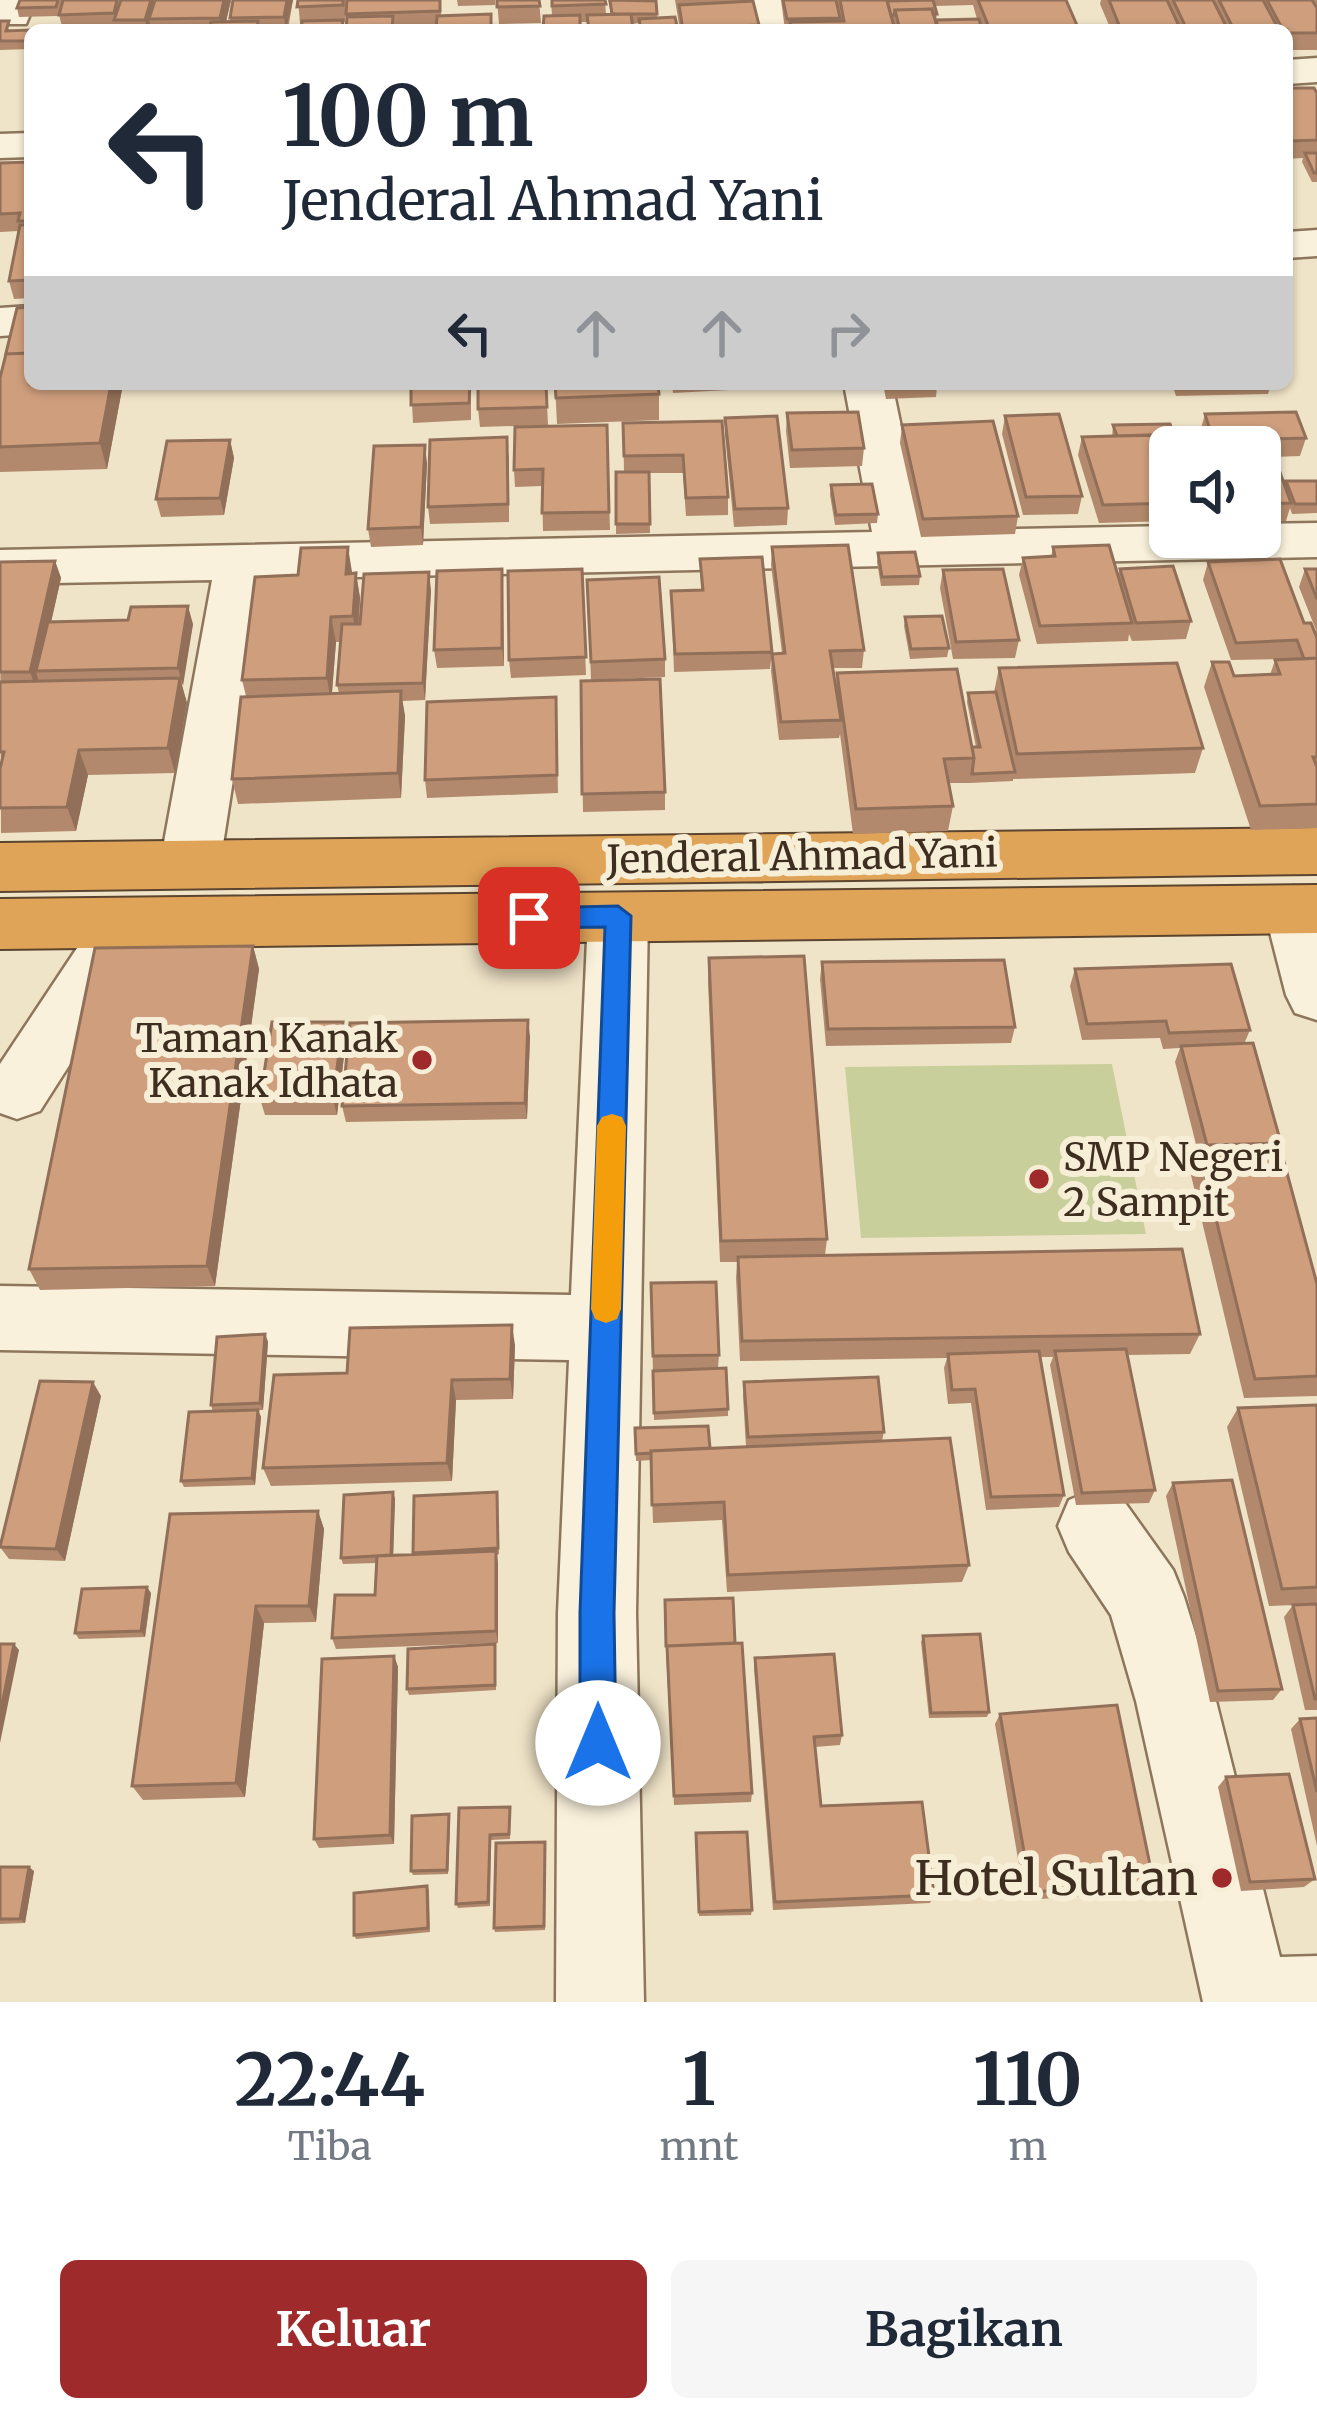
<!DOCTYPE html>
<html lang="id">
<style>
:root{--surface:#fff;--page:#f6f6f7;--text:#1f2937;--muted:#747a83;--accent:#9e2a2b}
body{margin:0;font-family:Merriweather,serif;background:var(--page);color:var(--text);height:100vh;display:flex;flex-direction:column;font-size:45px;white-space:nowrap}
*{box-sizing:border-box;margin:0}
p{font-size:39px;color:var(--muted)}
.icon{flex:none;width:66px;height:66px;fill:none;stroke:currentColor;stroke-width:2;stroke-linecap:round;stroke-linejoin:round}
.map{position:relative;height:2002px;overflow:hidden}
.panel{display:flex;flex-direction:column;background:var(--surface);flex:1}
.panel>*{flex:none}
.banner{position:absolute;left:24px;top:24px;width:1269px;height:366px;border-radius:18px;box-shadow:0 3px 9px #0004;background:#fff;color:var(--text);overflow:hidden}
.buttons{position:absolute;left:1149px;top:426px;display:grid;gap:24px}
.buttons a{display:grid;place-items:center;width:132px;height:132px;border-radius:18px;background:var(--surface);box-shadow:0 3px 9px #0004;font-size:60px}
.pin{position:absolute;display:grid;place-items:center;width:102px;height:102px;color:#fff;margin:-51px;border-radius:24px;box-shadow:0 6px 18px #0006}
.me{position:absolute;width:132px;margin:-66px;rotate:0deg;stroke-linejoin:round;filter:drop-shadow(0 0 9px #0008)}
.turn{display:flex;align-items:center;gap:42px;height:252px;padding:0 60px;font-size:54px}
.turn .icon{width:156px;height:156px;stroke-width:2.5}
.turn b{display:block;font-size:84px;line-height:102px}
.lanes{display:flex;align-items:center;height:114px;padding:0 60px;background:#0003;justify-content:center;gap:60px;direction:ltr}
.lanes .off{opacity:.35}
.eta{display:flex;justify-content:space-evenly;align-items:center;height:204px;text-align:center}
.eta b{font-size:72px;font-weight:700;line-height:84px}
.primary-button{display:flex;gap:24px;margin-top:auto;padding:24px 60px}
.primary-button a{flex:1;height:138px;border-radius:18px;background:var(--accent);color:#fff;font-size:48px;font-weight:700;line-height:138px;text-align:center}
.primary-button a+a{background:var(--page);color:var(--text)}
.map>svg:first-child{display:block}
.green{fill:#c9cf9b}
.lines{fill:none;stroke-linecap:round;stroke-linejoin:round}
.minor-casing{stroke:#8d765c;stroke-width:5}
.highway-casing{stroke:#5b4430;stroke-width:4}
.minor{fill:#faf1dc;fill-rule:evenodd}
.highway{fill:#e0a458;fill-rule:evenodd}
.wall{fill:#b2896c;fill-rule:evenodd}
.shaded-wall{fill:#916f58}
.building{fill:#cf9f7d;stroke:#916f58;stroke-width:3}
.route{fill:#1a73e8;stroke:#114b97;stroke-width:3}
.slow{fill:#f59e0b}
.poi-dot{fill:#9e2a2b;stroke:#f7eed8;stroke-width:4.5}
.labels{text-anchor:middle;stroke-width:12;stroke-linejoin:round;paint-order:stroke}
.street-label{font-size:39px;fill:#3d2e20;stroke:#f7eed8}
.poi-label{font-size:39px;fill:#3d2e20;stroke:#f7eed8;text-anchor:end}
.near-poi-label{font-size:48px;fill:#3d2e20;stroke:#f7eed8;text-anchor:end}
</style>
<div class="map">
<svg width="1317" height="2002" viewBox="0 0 1317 2002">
<rect width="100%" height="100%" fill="#f0e4c8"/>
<path class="green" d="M1112,1064L1146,1234L861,1238L845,1067Z"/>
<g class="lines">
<defs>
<path id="minor" d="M0,0H36L26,24H0Z
M749,0H787L797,30H759Z
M1317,58V82L1287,84V60Z
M30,133V157L0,158V134Z
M1317,230V256L1287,258V232Z
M30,306V334L0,336V308Z
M844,384H892L923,531L1170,526V537H1260V524L1317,523V557L264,579L220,864L211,880L190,886L169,880L160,864L212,580L0,584V550L872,532Z
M1294,886L1317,895V1020L1295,1013L1286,995L1264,909L1273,892Z
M618,894L640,900L648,917L636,1613L644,2002H556L558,1613L569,1360L0,1350V1286L571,1295L588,917L596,900Z
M127,899L149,906L158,923L149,940L40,1111L17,1119L0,1113V1064L105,906Z
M1096,1489L1123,1500L1173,1570L1184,1597L1216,1701L1280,1957L1317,1956V2002H1203L1136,1701L1111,1615L1069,1552L1058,1526L1069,1500Z"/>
<path id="highway" d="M1317,828V874L0,891V843Z
M1317,885V933L0,949V899Z"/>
</defs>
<use href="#minor" class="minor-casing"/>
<use href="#highway" class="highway-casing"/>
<use href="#minor" class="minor"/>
<use href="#highway" class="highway"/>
</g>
<path class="wall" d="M20,0H231L226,22H230L233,0H293L288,30H152L151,28V30H63L59,15L63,2L58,16L19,17L17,8Z
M298,0H441V15L436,28L346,30V9L345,22L300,23Z
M457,0H495V5L458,6Z
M497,0H539L541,23L499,24Z
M551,0H605L606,15L611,14L608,0L656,1L657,18L678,30H639V23L632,24L633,30H588L587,22H580L552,16Z
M675,0H750L759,25V30H680Z
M781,0H1066L1079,30H785ZM973,5L977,19L936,20L937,14L934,6Z
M1101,0H1317V50H1287V30H1111L1100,4Z
M0,21L11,31L30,30V49L0,50Z
M1287,88L1317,93V182H1312L1302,162L1303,158L1287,159Z
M30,162V298L14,299L9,281L19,231L0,232V163Z
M0,378L30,384H123L107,469L0,472Z
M411,384H471V420L413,423Z
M546,384L548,425L480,427L478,409Z
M555,384L659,394V420L557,424Z
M672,384H729V390L673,393Z
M883,384H991L937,387L936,397L886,399Z
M1172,384H1271L1268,394L1176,396Z
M787,413L864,448L862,466L790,468L786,431Z
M1205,414L1306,438L1300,456L1274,457L1285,484L1286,481H1317V513L1292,514L1290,508L1286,521H1260V447H1205L1200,432Z
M1005,416L1082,496L1078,514L1023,515L1002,434Z
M725,418L788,508L787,525L734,527L725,435Z
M722,421L728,497V515L686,516L683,473H649L650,533L616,534V472H624L623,423Z
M607,425L610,530L543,531L542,486L515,487L514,470Z
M902,425L1018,516L1015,534L921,537L900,443Z
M1113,425L1170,447V521L1099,523L1078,455L1082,437H1112Z
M230,440L234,458L224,515L161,517L156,499Z
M509,455V522L430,524L428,507Z
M427,463L423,545L371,547L368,529Z
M831,485L878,514L877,523L835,525L830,495Z
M772,547L864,650L862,668H833L836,686L837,673L972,747H976L967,702L968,693L994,692L999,668L1203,748L1195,773L1013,779V781L970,783V781V783H949L953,806L948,831L853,834L840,734L839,738L779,740L771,671L772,654L782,653L771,565Z
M1053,547L1118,576L1120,569L1191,621L1186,639L1132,641L1129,634L1128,641L1037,644L1019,575L1023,558L1051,557Z
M878,553L920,576L919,585L881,586L877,562Z
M700,559L772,652L770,669L674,672L671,591L701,590Z
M55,561L61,578L51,622L193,624L182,686L187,703L175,773L88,775L76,831L1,833L0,562Z
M1208,562L1304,623L1315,632L1316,630L1299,587L1305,569H1317V828L1251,830L1204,687L1212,662L1234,676L1270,675L1275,660L1292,659L1231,660L1203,580Z
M502,569L504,666L437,668L434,650Z
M582,569L586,675L511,678L509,660Z
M943,570L1019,640L1015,658L953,659L940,588Z
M352,573H356L360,598L359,624L431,590L425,700L402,701L405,716L401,798L238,804L232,779L246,696L242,680ZM336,642H341L337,685L339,693L332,694Z
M587,580L665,659V677L591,680Z
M905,617L949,648L947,657L910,659L904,626Z
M581,681L665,792V810L583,812Z
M556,697L558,793L427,798L425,780Z
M253,946L259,969L215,1286L40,1290L29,1269Z
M709,958L827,1239L825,1255L1200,1334L1190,1354L1128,1355L1155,1490L1149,1503L1076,1505L1050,1365L1053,1357H1040L1064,1495L1059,1507L986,1510L971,1403L948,1404L944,1368L947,1358L740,1361L736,1278L737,1262H720L708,982Z
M822,962L1015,1027L1011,1043L826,1046L820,979Z
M1075,969L1250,1030L1244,1044L1281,1143L1279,1147L1317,1284V1396L1244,1398L1190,1171L1198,1152L1175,1062L1180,1048L1163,1049L1160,1038L1082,1040L1070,986Z
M343,1022L346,1039L337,1115H265L260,1099Z
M530,1036L527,1119L346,1122L342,1106Z
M651,1283L719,1355L718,1368L728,1409V1416L654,1420Z
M265,1334L268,1342L263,1410H258L261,1417L255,1485L184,1487L181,1481L213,1412L211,1405Z
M515,1345L513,1399L456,1400L452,1481L271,1486L263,1468L347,1373Z
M744,1382L884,1432L882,1441L969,1565L962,1582L727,1592L722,1520L653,1523L651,1460L636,1461L635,1428L710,1448L746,1447L743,1396Z
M101,1396L65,1561L9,1559L0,1547Z
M1317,1405V1604L1269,1606L1227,1427L1238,1408Z
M1173,1483L1282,1689L1273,1700L1210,1702L1166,1496Z
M393,1492L395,1499L393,1555L414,1554L498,1498L499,1554L497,1555L498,1643L336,1649L332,1638L375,1595L376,1563L343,1564L341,1558Z
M318,1511L324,1529L316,1622L264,1623L245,1797L143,1800L132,1786Z
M151,1593L145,1637L79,1639L75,1633Z
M1317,1604V1710H1305L1284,1617L1293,1605Z
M923,1636L989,1712L987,1717L929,1718L921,1642Z
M735,1644L752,1793L751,1802L674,1805L666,1652Z
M496,1650V1690L409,1695L407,1689Z
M394,1656L398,1667L394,1844L319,1848L314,1839Z
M755,1658L842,1735L840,1745L815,1747L821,1806L934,1895L930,1903L773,1910L754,1669Z
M1000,1714L1154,1884L1146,1892L1025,1900L995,1724Z
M1317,1718V1846L1291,1729L1300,1719Z
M1226,1777L1315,1879L1304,1887L1241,1891L1218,1787Z
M510,1807V1839L491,1840L490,1906L458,1908L456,1904L459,1808Z
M450,1819L448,1874L413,1875L411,1871Z
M696,1833L752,1910L751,1915L699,1916Z
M545,1842V1930L495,1932L494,1928Z
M0,1867L34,1871L25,1923L0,1924Z
M427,1886L429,1890L430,1932L356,1939L354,1935Z"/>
<path class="shaded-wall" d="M151,0H159L149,19L151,30H147L145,20Z
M224,0H231L224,30H222L220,18Z
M287,0H293L286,30L284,17Z
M111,384H123L107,469L100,443Z
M230,440L234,458L224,515L220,498Z
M425,445L427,463L423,545L421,527Z
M348,547L352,572L350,599L346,574Z
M55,561L61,578L40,671H36L38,679L36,689L30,672Z
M502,569L503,587L504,666L502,648Z
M429,572L431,590L425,700L423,683Z
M356,573L360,598L357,641L353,616Z
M188,606L193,624L183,686L178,668Z
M331,617L336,642L331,703L327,678Z
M180,678L187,703L175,773L168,748Z
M401,691L405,716L401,798L398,773Z
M79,750L88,775L76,831L67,807Z
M253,946L259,969L215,1286L207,1266Z
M528,1020L530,1036L527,1119L525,1103Z
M343,1022L346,1039L337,1115L333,1099Z
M512,1325L515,1345L513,1399L510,1379Z
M265,1334L268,1342L263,1410L260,1403Z
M452,1380L456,1400L452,1481L447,1463Z
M93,1382L101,1396L65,1561L56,1549Z
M258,1410L261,1417L255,1485L252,1478Z
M393,1492L395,1499L393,1562L391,1556Z
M318,1511L324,1529L316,1622L309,1606Z
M496,1551L498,1563V1643L496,1631Z
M147,1587L151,1593L145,1637L141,1631Z
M256,1606L264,1623L245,1797L236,1783Z
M14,1644L19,1650L0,1743V1715Z
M394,1656L398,1667L394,1844L390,1835Z
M449,1814L450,1819L448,1874L447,1870Z
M29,1867L34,1871L25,1923L20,1919Z"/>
<path class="building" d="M20,0H58L56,7L17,8Z
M63,0H117L114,13L59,15Z
M121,0H151L145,20H114Z
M155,0H224L220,18L149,19Z
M233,0H287L284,17L230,18Z
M298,0H343V5L297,7Z
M347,0H440V11L346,14Z
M497,0H539L540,6L497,7Z
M552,0H605L606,4L552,6Z
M610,0L656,1L657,14H612Z
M783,0H836L840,18L787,19Z
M840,0H887L895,30H792L790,22L844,21Z
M933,0L937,14H933L932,9L895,10L894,15L891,16L887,1Z
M978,0H1066L1079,30H990Z
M1109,0H1167L1181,30H1121Z
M1173,0H1213L1228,30H1187Z
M1219,0H1263L1279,30H1234Z
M1267,0H1312L1317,8V33H1287V30H1283Z
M753,1L759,25L739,26V30H683L679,5Z
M932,9L938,30H900L895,10Z
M491,14V30H436L437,16Z
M631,14L633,30H589L587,15Z
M580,15V30H585H543L544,16Z
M393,16L392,30H346L347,17Z
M675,17L678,30H641L639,19Z
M979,19L982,30H939L936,20Z
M343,20L342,30H301L302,21Z
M0,21H9L6,31L30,30V41H0Z
M258,21L257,30H210L211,22Z
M539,27V30H498V28Z
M117,28L116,30H70V29Z
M207,28V30H161V29Z
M1287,88H1314L1317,93V140L1291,141L1287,133Z
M1305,153H1317V173H1314Z
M30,162V221H18L20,213L0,214V163Z
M20,225H30V280L9,281Z
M30,307V353L6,354L5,357L17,308Z
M30,353V384H111L100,443L0,447V378L6,354Z
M411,384H470L469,403L411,405Z
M478,384H546L547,407L478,409Z
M555,384H658L659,394L556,398Z
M858,412L864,448L792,450L787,413Z
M1296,412L1306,438L1273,439L1276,446L1215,447L1205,414Z
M1059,414L1082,496L1026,497L1005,416Z
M777,416L788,508L735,509L725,418Z
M722,421L728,497L686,498L683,455L624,456L623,423Z
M993,421L1018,516L923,519L902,425Z
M1170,424L1174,435L1117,436L1113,425Z
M607,425L609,512L542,513L543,469L514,470L515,427Z
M1180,434L1185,447H1170V503L1103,505L1082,437Z
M507,437L508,504L428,507L430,440Z
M230,440L220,498L156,499L167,441Z
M425,445L421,527L368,529L374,446Z
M1260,450H1272L1291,503L1260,504Z
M616,472H649L650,524H616Z
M1286,481H1317V504H1295Z
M872,484L878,514L836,515L831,485Z
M848,545L864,650L830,651L841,720L781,722L772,654L785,653L772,547Z
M1109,545L1132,623L1040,626L1023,558L1055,556L1053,547Z
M348,547L346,574L356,573L353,616L331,617L327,678L242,680L255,577L298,575L301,548Z
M915,552L920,576L882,577L878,553Z
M762,557L772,652L675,654L671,591L703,590L700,559Z
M1280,559L1304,623H1311L1317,638V658L1304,659L1297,640L1236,643L1208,562Z
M55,561L30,672H0V562Z
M1173,566L1191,621L1136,623L1120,569Z
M502,569V648L434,650L437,571Z
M582,569L586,657L509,660L508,571Z
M1003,569L1019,640L956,642L943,570Z
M1305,569H1317V599Z
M429,572L423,683L337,685L342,624H360L364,574Z
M659,577L665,659L591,662L587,580Z
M188,606L178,668L36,671L48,622L128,620L131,607Z
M942,616L949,648L911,649L905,617Z
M1317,658V757H1313L1317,767V804L1260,806L1212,662H1229L1234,676L1280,674L1275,660Z
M1177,663L1203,748L1017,754L999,668Z
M957,669L974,758L944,759L953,806L856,809L837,673Z
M180,678L168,748L79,750L67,807L0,808V769L4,752H0V682Z
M660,679L665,792L582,794L581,681Z
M401,691L398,773L232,779L241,697Z
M996,692L1015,772L972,774L974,758L972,747H980L968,693Z
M556,697L557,775L425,780L427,702Z
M253,946L207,1266L29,1269L95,948Z
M804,956L827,1239L721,1241L709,958Z
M1004,960L1015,1027L828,1029L822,962Z
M1231,964L1250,1030L1169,1033L1166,1021L1087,1024L1075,969Z
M528,1020L525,1103L342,1106L350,1023Z
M272,1022H343L333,1099H260Z
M1253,1043L1281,1143L1207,1145L1181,1046Z
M1280,1147L1317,1284V1376L1255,1379L1199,1149Z
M1182,1249L1200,1334L742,1341L738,1257Z
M716,1282L719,1355L653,1356L651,1283Z
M512,1325L510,1379L452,1380L447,1463L263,1468L274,1375L347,1373L350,1328Z
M265,1334L260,1403L211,1405L217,1337Z
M1126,1349L1155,1490L1082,1493L1055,1351Z
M1039,1351L1064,1495L991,1497L975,1389L952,1390L948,1354Z
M726,1368L728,1409L654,1413L653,1371Z
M878,1377L884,1432L748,1437L744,1382Z
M40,1381L93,1382L56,1549L0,1547Z
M1317,1405V1587L1282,1589L1238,1408Z
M258,1410L252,1478L181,1481L189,1412Z
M708,1426L710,1448L651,1451V1453L636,1454L635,1428Z
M950,1438L969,1565L728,1575L724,1502L652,1505L651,1451Z
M1232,1480L1282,1689L1218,1691L1173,1483Z
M393,1492L391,1555L341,1558L344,1495Z
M497,1492L498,1548L413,1553L414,1496Z
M318,1511L309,1606H256L236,1783L132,1786L170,1514Z
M496,1551V1631L332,1638L335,1595H375L377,1556Z
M147,1587L141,1631L75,1633L82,1589Z
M733,1598L735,1643L666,1646L665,1600Z
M1317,1604V1699H1315L1293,1605Z
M980,1634L989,1712L931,1713L923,1636Z
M742,1643L752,1793L674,1796L667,1646Z
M0,1644H14L0,1715Z
M495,1644V1685L407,1689L408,1649Z
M834,1654L842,1735L814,1737L821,1806L922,1802L934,1895L775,1902L755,1658Z
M394,1656L390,1835L314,1839L322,1659Z
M1117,1705L1154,1884L1031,1892L1000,1714Z
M1317,1718V1792L1300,1719Z
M1289,1774L1315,1879L1250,1882L1226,1777Z
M510,1807L509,1834L490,1835L488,1902L456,1904L459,1808Z
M449,1814L447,1870L411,1871L412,1816Z
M747,1832L752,1910L699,1912L696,1833Z
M545,1842L544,1926L494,1928L496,1843Z
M0,1867H29L20,1919H0Z
M427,1886L428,1928L354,1935V1893Z"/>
<path class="route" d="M618,906L631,916L614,1613L616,1743L610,1756L598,1761L585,1756L580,1743V1613L605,927L529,928L516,918L529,908Z"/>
<path class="slow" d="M612,1114L622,1117L626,1126L621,1309L617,1319L606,1323L595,1319L591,1309L597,1126L602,1117Z"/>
<g class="poi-dot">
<circle cx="422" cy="1060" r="12"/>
<circle cx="1039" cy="1179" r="12"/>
<circle cx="1222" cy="1878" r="12"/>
</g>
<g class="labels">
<g class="street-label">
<text transform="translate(802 856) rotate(-1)" y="14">Jenderal Ahmad Yani</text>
</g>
<g class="poi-label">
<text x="398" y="1052">Taman Kanak<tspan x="398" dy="45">Kanak Idhata</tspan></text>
<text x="1063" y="1171" text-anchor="start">SMP Negeri<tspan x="1063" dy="45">2 Sampit</tspan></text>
</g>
<g class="near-poi-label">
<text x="1198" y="1895">Hotel Sultan</text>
</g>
</g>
</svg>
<div class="buttons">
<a><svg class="icon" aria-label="sound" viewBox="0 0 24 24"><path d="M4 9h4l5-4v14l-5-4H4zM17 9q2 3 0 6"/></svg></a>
</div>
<div class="pin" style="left:529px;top:918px;background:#d93025"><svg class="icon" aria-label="arrive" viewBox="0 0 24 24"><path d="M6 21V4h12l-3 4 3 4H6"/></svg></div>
<svg class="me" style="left:598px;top:1743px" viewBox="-20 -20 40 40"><circle r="19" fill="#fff"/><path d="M0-13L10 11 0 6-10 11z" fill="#1a73e8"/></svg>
<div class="banner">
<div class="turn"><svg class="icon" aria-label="left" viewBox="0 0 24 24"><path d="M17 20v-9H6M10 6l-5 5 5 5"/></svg><div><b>100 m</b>Jenderal Ahmad Yani</div></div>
<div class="lanes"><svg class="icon" aria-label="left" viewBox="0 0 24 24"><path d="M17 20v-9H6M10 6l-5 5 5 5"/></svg><svg class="icon off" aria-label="ahead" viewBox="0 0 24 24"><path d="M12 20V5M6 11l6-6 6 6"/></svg><svg class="icon off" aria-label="ahead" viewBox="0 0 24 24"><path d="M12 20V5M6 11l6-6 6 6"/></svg><svg class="icon off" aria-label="right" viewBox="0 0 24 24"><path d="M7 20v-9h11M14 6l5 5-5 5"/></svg></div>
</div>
</div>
<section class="panel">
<div class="eta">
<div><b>22:44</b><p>Tiba</p></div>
<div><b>1</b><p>mnt</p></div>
<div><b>110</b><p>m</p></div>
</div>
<div class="primary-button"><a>Keluar</a><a>Bagikan</a></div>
</section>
